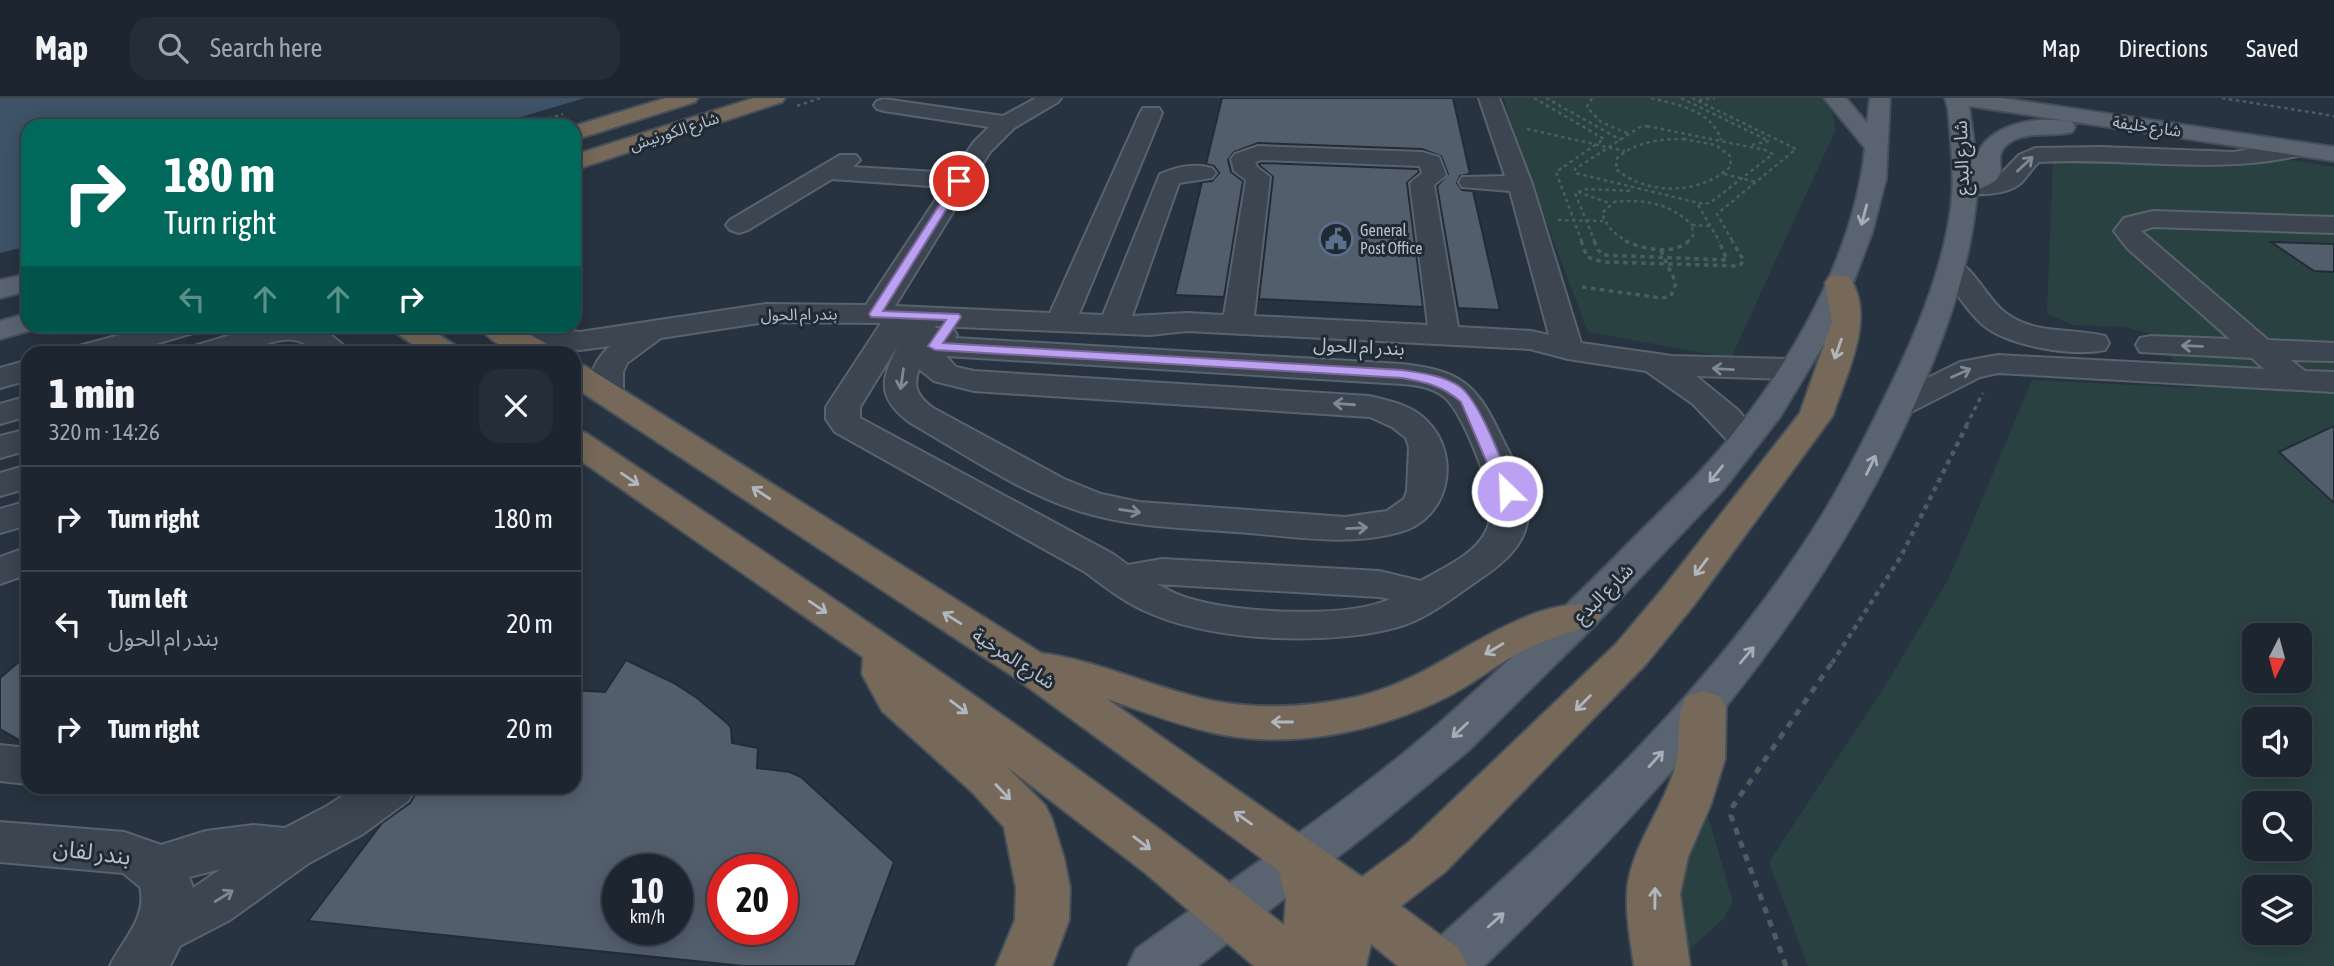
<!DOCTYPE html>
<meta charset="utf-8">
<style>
:root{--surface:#1d2630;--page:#252e38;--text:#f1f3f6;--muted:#a0a5ab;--line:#3b434c}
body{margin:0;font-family:"Asap Condensed","Noto Sans Arabic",sans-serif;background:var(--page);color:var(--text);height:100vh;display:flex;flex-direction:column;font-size:26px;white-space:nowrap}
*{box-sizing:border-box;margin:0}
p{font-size:23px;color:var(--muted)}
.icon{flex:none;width:38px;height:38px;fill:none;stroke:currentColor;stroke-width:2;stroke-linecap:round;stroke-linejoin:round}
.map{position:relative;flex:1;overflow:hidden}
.details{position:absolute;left:21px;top:248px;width:560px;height:448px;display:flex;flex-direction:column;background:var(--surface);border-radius:21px;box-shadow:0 4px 18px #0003,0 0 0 2px var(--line)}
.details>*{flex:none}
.top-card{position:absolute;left:21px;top:21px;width:560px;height:214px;border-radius:21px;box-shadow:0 4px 18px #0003,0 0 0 2px var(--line);background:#00695c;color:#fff;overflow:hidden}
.needle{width:46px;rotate:186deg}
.fabs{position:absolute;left:2242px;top:525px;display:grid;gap:14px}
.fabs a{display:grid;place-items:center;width:70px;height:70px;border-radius:14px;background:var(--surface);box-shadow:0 4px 18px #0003,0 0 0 2px var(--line);font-size:35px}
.speed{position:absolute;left:602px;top:756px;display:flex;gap:14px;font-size:35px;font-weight:700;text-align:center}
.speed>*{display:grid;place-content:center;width:91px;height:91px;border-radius:50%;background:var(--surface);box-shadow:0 4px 18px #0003,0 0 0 2px var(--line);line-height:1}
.speed small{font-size:18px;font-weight:400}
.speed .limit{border:10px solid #d22;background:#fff;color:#111}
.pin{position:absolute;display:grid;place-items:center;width:60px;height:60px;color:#fff;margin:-30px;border:4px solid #fff;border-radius:50%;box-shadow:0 2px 7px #0007}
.me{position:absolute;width:77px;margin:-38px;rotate:336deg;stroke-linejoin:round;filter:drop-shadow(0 0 5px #0008)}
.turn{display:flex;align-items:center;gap:24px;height:147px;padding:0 28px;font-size:32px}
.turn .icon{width:91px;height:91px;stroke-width:2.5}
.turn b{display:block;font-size:49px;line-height:60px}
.lanes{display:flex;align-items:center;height:66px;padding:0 28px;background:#0003;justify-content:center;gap:35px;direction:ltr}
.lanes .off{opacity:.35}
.round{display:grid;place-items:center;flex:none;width:74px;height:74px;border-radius:21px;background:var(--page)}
.summary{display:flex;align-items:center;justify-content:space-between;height:119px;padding:0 28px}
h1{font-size:42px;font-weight:800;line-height:52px}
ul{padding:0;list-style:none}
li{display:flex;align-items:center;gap:21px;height:105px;padding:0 28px;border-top:2px solid var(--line)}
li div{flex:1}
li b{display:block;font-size:26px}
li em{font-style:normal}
header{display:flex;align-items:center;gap:42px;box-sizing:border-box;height:98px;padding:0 35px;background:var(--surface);border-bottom:2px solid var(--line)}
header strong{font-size:33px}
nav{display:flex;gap:38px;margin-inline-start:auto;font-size:24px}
.search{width:490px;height:63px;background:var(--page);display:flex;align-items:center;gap:18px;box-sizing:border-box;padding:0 24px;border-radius:21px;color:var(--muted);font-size:26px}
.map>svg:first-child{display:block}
.green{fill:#2a4142;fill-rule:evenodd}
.water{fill:#3e5268}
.building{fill:#535e6d;stroke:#222c37;stroke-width:2;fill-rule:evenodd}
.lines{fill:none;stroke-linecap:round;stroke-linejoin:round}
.minor-casing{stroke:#59636d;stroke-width:4}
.major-casing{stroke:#454e59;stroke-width:4}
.highway-casing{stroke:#46505a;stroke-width:4}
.path-far3{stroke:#4a5e60;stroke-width:2.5;stroke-dasharray:3.5 3.5;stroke-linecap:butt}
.path-far2{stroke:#4a5e60;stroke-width:3.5;stroke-dasharray:4.5 4.5;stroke-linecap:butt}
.path-far1{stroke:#4a5e60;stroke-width:4.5;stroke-dasharray:5 5;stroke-linecap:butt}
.path{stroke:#4a5e60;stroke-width:5;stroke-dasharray:7 7;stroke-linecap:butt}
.minor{fill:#3c4550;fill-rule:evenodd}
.major{fill:#5a6470;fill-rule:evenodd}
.highway{fill:#766959;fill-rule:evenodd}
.oneway{stroke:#808993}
.oneway2{stroke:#a5aeb8}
.oneway3{stroke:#b1b7bf}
.route{fill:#bca0f2;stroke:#7a689d;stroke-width:2}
.labels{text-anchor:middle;stroke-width:6;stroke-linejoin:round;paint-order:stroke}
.far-street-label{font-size:16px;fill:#b8c0ca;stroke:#202a35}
.far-poi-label{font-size:16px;fill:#b8c0ca;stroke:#202a35;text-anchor:start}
.street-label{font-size:19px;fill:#b8c0ca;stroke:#202a35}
.near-street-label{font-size:23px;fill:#b8c0ca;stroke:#202a35}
</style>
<header>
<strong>Map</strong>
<div class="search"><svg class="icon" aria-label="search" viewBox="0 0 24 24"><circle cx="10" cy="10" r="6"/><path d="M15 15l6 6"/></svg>Search here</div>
<nav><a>Map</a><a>Directions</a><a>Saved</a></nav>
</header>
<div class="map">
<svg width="2334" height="868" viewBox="0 0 2334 868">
<rect width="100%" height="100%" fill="#273340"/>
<path class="green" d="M1504,0H1821L1830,5L1836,31L1731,260L1588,234L1518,48Z
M2211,50L2334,69V868H1808L1769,764L1889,582L1950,478L2032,282L2194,290L2203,281C2185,273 2162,257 2156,237L2125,229L2073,227L2047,216L2053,61ZM2254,537H2300V583H2254ZM2254,621H2300V667H2254ZM2254,705H2300V751H2254ZM2254,789H2300V835H2254Z
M1706,711L1733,804L1723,821L1686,855L1661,776Z"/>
<path class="water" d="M0,0H585L490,28H28V148L0,155Z"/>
<path class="building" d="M1222,0H1453L1470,76L1460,78L1457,85L1462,92L1473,93L1500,212L1458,210L1437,88L1448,76L1441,58L1422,51L1258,45L1234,54L1228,62L1231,74L1243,83L1224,199L1175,197L1202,84L1212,83L1219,75L1214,68L1206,66Z
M1261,65L1418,71L1419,74L1407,85L1423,209L1259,201L1273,79L1259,67Z
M2271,144L2334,146V174L2314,173Z
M2334,328V405L2279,354Z
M28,556V647L0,631V580Z
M626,562L674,585L697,600L727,625L731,630L732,645L758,650L757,670L790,674L801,679L894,764L855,868H743L308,823L382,725L410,705L419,690H574V592L605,594ZM618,772H677V831H618ZM723,772H782V831H723Z"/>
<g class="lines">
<defs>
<path id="minor" d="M1036,0H1061L1058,4L1014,30L990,54L895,208L1050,215L1140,15L1143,10H1159L1162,15L1079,216L1103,217L1160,76C1177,69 1193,65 1212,70L1216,75L1212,80L1179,85L1132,218L1187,215L1224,217L1246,82L1234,73L1231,61L1235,56L1258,48L1422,54L1439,59L1446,77L1434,87L1458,229L1531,233L1549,237L1510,93L1462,89L1459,84L1462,79L1505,78L1479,0H1499L1532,86L1581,245L1672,258L1791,261L1802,264L1807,271L1802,278L1791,281L1696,278L1738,312L1762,341L1757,348L1745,351L1733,348L1693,306L1646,273L1568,261L1530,251L1187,233L1150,237L936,228L935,230L953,231L957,237L955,240L1402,266C1461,273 1476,285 1501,338C1512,361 1528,387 1528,412C1529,447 1500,468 1474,485C1453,500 1431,517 1407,526C1341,549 1216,544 1152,516C1127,506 1106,490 1085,474L835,334L826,321V309L881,225L766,224L661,240L627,265L623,274V294L619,301L607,304L595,301C583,283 596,261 610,248L580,252L504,243L493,240L489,234L494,228H526L580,234L766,206L866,207L944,89L832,81L748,132L739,135L730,132L726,127L730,122L840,57H856L860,62L853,69L953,75L973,45L989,29L884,13L877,11L874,7L877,3L884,1L1003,18ZM1261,62L1420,68L1422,75L1410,85L1428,227L1254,218L1270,79L1257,69L1255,64ZM898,247C882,281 875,298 909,324C963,355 1019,394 1079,413C1129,429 1184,430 1237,434C1291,438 1347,449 1400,434C1449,421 1462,358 1427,323C1412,307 1390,303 1369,298L974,273L956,269L946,258L1402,286C1416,287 1431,289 1443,298C1461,311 1483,371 1489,394C1492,407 1492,423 1485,435C1474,457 1441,471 1421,483L1379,473L1162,461L1128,467L1113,456L860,320V309ZM919,271L934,283L974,293L1370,319L1392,329L1406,340L1409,349L1407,393L1404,401L1387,413L1345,419L1139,404L1101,396L1064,381L933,310C918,299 912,289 919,271ZM1157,486L1379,499L1390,501C1348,521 1236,515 1191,501C1179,498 1168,492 1157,486Z
M2298,44L2306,46L2309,51L2306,56C2218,78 2129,59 2039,64C2032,70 2028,78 2021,85C2006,98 1975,98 1956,93L1953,88L1956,83L1998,79L2019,57L2035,50L2101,49L2233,54Z
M2153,113L2334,119V135L2153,129L2141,133L2268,242L2334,245V263L2291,262L2305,273L2334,274V294L1998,275L1980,279L1913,313L1901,316L1889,313L1884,306L1889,299L1960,264L1998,257L2264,271L2252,260L2140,254L2136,247L2140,240L2151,238L2230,241L2127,150L2114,133L2124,120Z
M1953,162C1974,167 1988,205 2010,218C2039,237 2073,230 2105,238L2109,245L2105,252C2073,259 2008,248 1983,227C1965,211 1953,189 1939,170L1943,164Z
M153,228H200L196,234L122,256H71L75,249Z
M241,228H320L354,256H320C288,228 272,248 237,255C222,258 203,256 187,256L191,249L244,233Z
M28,262V282L0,290V270Z
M28,298V318L0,326V306Z
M28,331V352L0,360V338Z
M28,367V390L0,398V375Z
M28,403V427L0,435V411Z
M28,449V476L0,486V459Z
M0,647L28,650V686L0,683Z
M355,690H416L408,703L363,736L309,765L230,822L180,848L170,868H110C122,842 148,820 140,789L123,775L0,764V724L124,734L161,747L206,733L253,727L285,730L327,708ZM221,771L193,790L189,779Z"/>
<path id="major" d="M1824,0H1846L1867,25L1870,0H1890L1886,81L1872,135L1853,185L1830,236L1780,319L1724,391L1595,527L1468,653L1380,726L1198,868H1128L1136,851C1236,778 1342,709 1436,628C1499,573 1559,515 1618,456C1644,429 1671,404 1697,377C1776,293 1854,166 1865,50Z
M1945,0H2001L2334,49V63L1969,8L1976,60C1987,25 2040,17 2072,24L2075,29L2072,34C2052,39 2031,33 2012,43C1990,56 2007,70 1997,81C1992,86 1983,89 1977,92C1972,164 1947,233 1918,299C1820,522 1657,701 1484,868H1418L1426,851C1566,726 1706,596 1809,438C1838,394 1862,346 1885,299C1914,240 1942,176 1951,110C1955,76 1951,44 1948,10Z
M28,176V193L0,200V182Z
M28,215V228H41L39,230L0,241V223Z"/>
<path id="highway" d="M666,0H698L695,4L574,42V28Z
M754,0H785L782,4L574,72V57Z
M1839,177L1849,179C1877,219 1846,276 1833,317L1828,324L1694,507L1646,566L1445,774L1401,808L1459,851L1467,868H1398L1371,846L1366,868H1254L1144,774L1007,669L1045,707L1052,721L1064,760L1070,790L1069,822L1052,868H996L1015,822L1016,790L1004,729L972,694L882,613L862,576L863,559L574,358V332L586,335C823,493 1061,650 1284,827L1286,802L1279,773L1014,579L574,289V265L585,268L1041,555C1101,563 1155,591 1214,603C1261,612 1309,609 1356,599C1378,594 1400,585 1420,575C1465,552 1544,495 1595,509L1601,518L1595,527C1567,535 1540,543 1515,557C1492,570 1471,587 1447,599C1377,634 1291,652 1214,635C1177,627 1142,613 1107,601L1362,779L1409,744L1616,546L1664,489L1800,315L1832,224L1825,185L1829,179Z
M391,228H425L458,249L462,256H426L395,234Z
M479,228H515L552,249L556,256C528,256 497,255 479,228Z
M1703,593L1719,598L1726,609L1725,661L1711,706L1688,759L1680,796L1690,868H1634C1631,845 1626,821 1627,798C1627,752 1668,706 1677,661C1681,639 1675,618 1687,598Z"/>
</defs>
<use href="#minor" class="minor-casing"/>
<use href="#major" class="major-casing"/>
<use href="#highway" class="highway-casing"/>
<path class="path-far3" d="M1534,0L1604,41L1556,74L1582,144
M1546,0L1621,42
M1592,0L1587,9L1601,24L1629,36
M1651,0C1678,7 1712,12 1721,42
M1681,0L1769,43L1751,47
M1692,0L1796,51L1717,116L1733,144
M2222,0L2334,18
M1699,2L1715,0
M797,8L820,0
M521,28L563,16
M548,28L558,25
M1647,28L1765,52L1773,56L1710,105L1703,106L1575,75V71L1640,29Z
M1527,31L1625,53
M1683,41L1716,47L1730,58L1731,68C1701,97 1647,98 1616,71L1617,60C1636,44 1659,41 1683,41Z
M1724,76L1756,84
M1578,94L1609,105
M1698,107L1720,144
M1558,122L1603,123
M1692,127L1710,128
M1595,144L1575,95L1587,91L1633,93
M1629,144C1615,137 1607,130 1602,115L1614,104C1644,101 1670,105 1692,127
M1687,144L1693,138L1692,127"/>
<path class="path-far2" d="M1581,143L1587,159L1603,164L1739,168L1744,163L1732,143
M1594,143L1598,152L1604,157L1727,162L1719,143
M1625,143C1644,151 1672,158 1689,143
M1582,189L1662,200L1671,198L1676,185L1660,151
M1966,328L1983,295"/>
<path class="path-far1" d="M1832,565L1900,460L1967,327"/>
<path class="path" d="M1786,868L1731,718L1733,708L1833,563"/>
<use href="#minor" class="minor"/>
<use href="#major" class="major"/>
<use href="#highway" class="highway"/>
</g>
<defs><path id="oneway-shaft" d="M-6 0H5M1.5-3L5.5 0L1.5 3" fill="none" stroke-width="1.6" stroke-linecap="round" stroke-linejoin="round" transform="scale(1.75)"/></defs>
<g class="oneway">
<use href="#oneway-shaft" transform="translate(2025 66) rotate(-43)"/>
<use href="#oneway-shaft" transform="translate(2192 248) rotate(-178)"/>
<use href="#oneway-shaft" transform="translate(1723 271) rotate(-177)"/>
<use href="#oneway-shaft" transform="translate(1961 275) rotate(-24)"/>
<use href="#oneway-shaft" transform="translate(902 281) rotate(98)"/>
<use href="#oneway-shaft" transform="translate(1344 306) rotate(-176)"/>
<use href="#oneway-shaft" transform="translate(1130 413) rotate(9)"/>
<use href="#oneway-shaft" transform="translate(1357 430) rotate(-3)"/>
<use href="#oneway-shaft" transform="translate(224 798) rotate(-32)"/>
</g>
<g class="oneway2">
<use href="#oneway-shaft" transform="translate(1864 117) rotate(105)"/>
<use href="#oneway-shaft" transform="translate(1871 367) rotate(-64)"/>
<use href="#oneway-shaft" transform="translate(1716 376) rotate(129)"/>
<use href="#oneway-shaft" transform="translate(1747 557) rotate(-50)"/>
<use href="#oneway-shaft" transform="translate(1460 632) rotate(137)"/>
<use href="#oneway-shaft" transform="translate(1656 661) rotate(-48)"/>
<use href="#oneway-shaft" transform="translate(1496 822) rotate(-42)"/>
</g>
<g class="oneway3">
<use href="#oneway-shaft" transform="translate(1838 251) rotate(109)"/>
<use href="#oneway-shaft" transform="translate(630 381) rotate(34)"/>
<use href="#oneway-shaft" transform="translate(761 395) rotate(-147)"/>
<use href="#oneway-shaft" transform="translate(1701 469) rotate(127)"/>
<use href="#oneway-shaft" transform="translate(818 509) rotate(34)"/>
<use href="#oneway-shaft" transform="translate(952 520) rotate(-148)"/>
<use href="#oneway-shaft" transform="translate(1494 551) rotate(149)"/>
<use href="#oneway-shaft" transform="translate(1583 605) rotate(135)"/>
<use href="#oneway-shaft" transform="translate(959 609) rotate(37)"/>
<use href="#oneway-shaft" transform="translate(1282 624) rotate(180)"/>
<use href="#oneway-shaft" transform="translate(1003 694) rotate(46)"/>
<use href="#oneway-shaft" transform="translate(1243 720) rotate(-145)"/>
<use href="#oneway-shaft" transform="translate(1142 745) rotate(37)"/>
<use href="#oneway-shaft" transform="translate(1655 800) rotate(-89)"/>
</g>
<path class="route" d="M956,81L964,83L883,213L959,216L961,219L943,245L1402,272C1421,275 1443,277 1459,288C1480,302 1503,367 1514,393L1507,397L1499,393L1461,304C1443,288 1425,284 1402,280L935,252L928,248L946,222L871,219L869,216Z"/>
<defs>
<symbol id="civic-ring" viewBox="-11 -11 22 22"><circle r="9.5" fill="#202a35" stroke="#5c6f8a" stroke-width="1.5"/><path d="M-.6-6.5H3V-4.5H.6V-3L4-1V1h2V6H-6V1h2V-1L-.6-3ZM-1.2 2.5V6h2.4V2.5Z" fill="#5c6f8a"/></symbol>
</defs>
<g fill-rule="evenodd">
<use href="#civic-ring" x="1317" y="122" width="38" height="38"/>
</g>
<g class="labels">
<g class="far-street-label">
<text transform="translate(2147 28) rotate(8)" y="6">شارع خليفة</text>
<text transform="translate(674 33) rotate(-18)" y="6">شارع الكورنيش</text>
<text transform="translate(799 216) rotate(-1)" y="6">بندر ام الحول</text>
</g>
<g class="far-poi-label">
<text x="1360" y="138">General<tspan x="1360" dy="18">Post Office</tspan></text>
</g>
<g class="street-label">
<text transform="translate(1961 60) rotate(-92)" y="7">شارع البدع</text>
<text transform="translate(1359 248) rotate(3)" y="7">بندر ام الحول</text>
<text transform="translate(1603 495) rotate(-45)" y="7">شارع البدع</text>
<text transform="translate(1014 560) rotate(33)" y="7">شارع المرخية</text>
</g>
<g class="near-street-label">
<text transform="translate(92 754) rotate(7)" y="8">بندر لفان</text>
</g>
</g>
</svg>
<div class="fabs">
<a><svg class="needle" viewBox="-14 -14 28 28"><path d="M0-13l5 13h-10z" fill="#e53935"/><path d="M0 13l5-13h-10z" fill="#a0a5ab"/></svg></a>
<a><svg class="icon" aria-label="sound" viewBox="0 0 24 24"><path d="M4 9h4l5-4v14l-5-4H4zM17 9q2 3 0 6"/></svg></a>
<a><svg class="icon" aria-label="search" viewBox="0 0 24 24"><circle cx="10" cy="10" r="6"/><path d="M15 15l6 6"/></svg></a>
<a><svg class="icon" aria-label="layers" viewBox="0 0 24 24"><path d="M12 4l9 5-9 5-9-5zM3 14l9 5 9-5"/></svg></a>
</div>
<div class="speed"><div>10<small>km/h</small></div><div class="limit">20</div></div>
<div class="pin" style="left:959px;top:83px;background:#d93025"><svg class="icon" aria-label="arrive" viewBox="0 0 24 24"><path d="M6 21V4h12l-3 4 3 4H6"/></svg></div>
<svg class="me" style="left:1507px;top:393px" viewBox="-20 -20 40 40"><circle r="17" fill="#bca0f2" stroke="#fff" stroke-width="3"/><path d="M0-11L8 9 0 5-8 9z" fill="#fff"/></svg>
<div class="top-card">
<div class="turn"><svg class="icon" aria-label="right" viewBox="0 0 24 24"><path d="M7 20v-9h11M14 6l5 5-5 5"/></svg><div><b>180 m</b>Turn right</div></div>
<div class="lanes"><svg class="icon off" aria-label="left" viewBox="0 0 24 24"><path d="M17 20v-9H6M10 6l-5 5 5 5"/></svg><svg class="icon off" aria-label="ahead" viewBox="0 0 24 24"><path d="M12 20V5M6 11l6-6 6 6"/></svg><svg class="icon off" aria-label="ahead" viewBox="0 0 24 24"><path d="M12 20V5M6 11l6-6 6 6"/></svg><svg class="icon" aria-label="right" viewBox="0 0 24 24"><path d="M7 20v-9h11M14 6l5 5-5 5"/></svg></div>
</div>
<section class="details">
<div class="summary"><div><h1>1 min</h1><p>320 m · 14:26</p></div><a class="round"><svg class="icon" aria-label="close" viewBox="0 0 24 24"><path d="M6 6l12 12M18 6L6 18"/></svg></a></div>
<ul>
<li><svg class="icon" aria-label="right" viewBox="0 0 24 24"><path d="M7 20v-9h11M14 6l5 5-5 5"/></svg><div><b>Turn right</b></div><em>180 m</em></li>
<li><svg class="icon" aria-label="left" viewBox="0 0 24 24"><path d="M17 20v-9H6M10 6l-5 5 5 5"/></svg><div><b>Turn left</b><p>بندر ام الحول</p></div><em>20 m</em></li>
<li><svg class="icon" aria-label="right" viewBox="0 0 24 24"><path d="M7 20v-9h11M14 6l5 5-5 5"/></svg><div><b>Turn right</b></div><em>20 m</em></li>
</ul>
</section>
</div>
